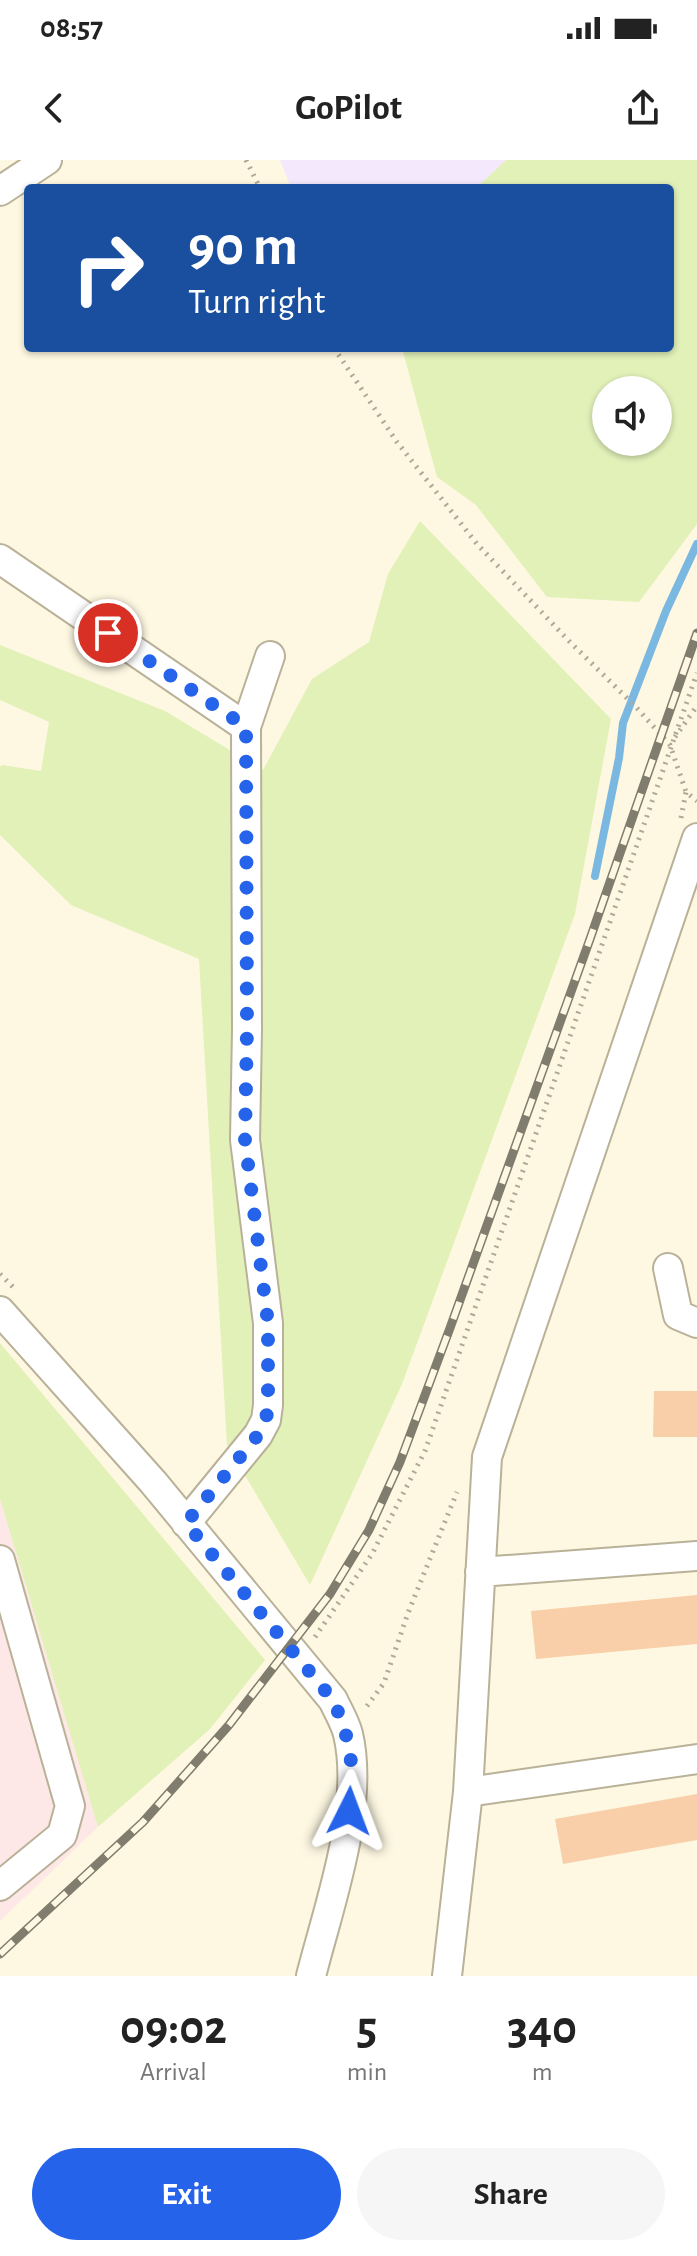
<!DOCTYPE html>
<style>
:root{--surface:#fff;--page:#f6f6f6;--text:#222;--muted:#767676;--accent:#2563eb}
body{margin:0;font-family:"Alegreya Sans",sans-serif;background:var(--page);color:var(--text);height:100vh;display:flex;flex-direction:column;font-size:30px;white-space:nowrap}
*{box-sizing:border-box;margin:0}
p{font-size:26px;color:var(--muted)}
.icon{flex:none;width:44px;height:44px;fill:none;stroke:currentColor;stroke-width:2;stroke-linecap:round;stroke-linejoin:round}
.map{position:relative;height:1816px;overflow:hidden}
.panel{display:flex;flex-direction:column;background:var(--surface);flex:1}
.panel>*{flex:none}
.top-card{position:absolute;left:24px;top:24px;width:650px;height:168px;border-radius:8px;box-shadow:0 2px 6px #0004;background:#1a4fa0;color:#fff;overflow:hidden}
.fabs{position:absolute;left:592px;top:216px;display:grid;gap:16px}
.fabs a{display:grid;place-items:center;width:80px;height:80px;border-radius:50%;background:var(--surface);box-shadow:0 2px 6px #0004;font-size:40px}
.pin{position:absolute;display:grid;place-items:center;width:68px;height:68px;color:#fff;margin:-34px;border:4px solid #fff;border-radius:50%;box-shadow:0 2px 8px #0007}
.me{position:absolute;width:88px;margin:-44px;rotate:3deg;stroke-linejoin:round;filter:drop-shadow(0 0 6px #0008)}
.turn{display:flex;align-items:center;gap:28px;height:168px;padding:0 32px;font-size:36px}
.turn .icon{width:104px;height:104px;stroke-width:2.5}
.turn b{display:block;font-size:56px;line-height:68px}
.eta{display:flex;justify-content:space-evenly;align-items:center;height:136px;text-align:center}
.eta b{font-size:48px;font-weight:700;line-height:56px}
.cta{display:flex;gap:16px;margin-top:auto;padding:16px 32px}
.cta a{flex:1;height:92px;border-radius:48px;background:var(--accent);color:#fff;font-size:32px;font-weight:700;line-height:92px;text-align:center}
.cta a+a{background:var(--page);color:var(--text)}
.status{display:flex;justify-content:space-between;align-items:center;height:56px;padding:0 40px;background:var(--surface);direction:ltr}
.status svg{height:22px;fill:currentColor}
header{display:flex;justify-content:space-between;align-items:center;height:104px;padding:0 32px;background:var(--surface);font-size:36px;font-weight:700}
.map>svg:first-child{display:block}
.commercial{fill:#fee8e7}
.industrial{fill:#f4e8fd}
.green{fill:#e1f1b8;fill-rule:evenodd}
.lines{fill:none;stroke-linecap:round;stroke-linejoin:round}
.stream{stroke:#7bb8e1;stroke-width:8}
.building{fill:#f8cfa8}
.minor-casing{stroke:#b9b198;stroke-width:32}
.path{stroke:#aea998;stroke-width:5;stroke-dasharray:2 6;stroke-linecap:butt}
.minor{stroke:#fff;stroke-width:28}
.rail-casing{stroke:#807c6e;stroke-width:9}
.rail{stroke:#fef8e2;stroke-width:6;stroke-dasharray:18;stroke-linecap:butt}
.route{stroke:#2563eb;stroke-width:14;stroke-dasharray:0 25.2}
</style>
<div class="status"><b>08:57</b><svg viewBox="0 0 49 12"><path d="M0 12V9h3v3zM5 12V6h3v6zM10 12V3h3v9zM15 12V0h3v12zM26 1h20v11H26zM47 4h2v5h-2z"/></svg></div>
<header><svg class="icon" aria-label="back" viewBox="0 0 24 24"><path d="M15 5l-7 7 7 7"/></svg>GoPilot<svg class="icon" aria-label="share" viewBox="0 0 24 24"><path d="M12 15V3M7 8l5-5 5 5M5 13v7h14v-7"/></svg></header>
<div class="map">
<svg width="697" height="1816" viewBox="0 0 697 1816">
<rect width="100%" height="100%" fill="#fef8e2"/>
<path class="commercial" d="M0,1339L98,1667L0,1761Z"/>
<path class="industrial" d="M280,0H506L476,28H291Z"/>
<path class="green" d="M506,0H697V364L639,442L547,437L476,345L437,317L402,188H670V28H476ZM658,230V282H606V230Z
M420,361L611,559L575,754L402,1224L310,1425L227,1285L199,799L71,745L0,675V607L2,605L41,611L49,562L0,540V485L165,551L263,610L312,519L369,482L388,414Z
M0,1183L265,1500L210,1569L98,1667L0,1339Z"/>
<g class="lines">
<path class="stream" d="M595,716L619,598L623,563L666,451L697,384"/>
</g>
<path class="building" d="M654,1231H697V1277H653Z
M697,1435V1484L536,1499L531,1451Z
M697,1634V1680L563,1704L555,1659Z"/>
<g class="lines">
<defs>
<path id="minor" d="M0,31L47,0
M0,399L246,567L247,869L245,980L268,1163V1245L266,1260L258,1275L186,1363
M246,567L270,496
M668,1108L678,1155L697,1163
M0,1151L153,1322L333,1540C338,1551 345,1562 348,1574C365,1646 329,1745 311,1816
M0,1400L70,1646L62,1675L0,1726
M480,1412L697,1396
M468,1632L697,1599
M447,1816L468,1632L487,1297L697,678"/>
</defs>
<use href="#minor" class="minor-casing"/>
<path class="path" d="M246,0L260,28
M334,188L397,282L477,384L569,481L636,547L670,585L686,632L697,641
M675,577L697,546
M681,658L686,632
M0,1114L13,1127
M315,1477L372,1394L425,1291L697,513
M367,1546L384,1523L408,1453L457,1332"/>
<use href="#minor" class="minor"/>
<defs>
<path id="rail" d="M0,1794L143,1662L229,1565L330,1434L369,1370L400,1302L450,1168L590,779L697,473"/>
</defs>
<use href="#rail" class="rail-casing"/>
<use href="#rail" class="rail"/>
</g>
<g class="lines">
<path class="route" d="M108,473L246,567L247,869L245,980L268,1163V1245L266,1260L258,1275L186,1363L333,1540C351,1581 355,1606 349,1651"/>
</g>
</svg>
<div class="fabs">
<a><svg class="icon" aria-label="sound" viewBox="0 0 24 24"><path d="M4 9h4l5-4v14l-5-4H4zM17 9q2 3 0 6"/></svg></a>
</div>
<div class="pin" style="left:108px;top:473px;background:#d93025"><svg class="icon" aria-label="arrive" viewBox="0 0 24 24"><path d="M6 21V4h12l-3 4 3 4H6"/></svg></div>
<svg class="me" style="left:349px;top:1651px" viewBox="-20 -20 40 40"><path d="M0-17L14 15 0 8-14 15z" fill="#2563eb" stroke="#fff" stroke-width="4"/></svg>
<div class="top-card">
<div class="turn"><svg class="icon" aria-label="right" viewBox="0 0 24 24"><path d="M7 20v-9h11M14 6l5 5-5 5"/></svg><div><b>90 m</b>Turn right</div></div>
</div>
</div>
<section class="panel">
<div class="eta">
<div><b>09:02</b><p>Arrival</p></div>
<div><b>5</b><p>min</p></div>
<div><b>340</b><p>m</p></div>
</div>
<div class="cta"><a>Exit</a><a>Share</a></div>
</section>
